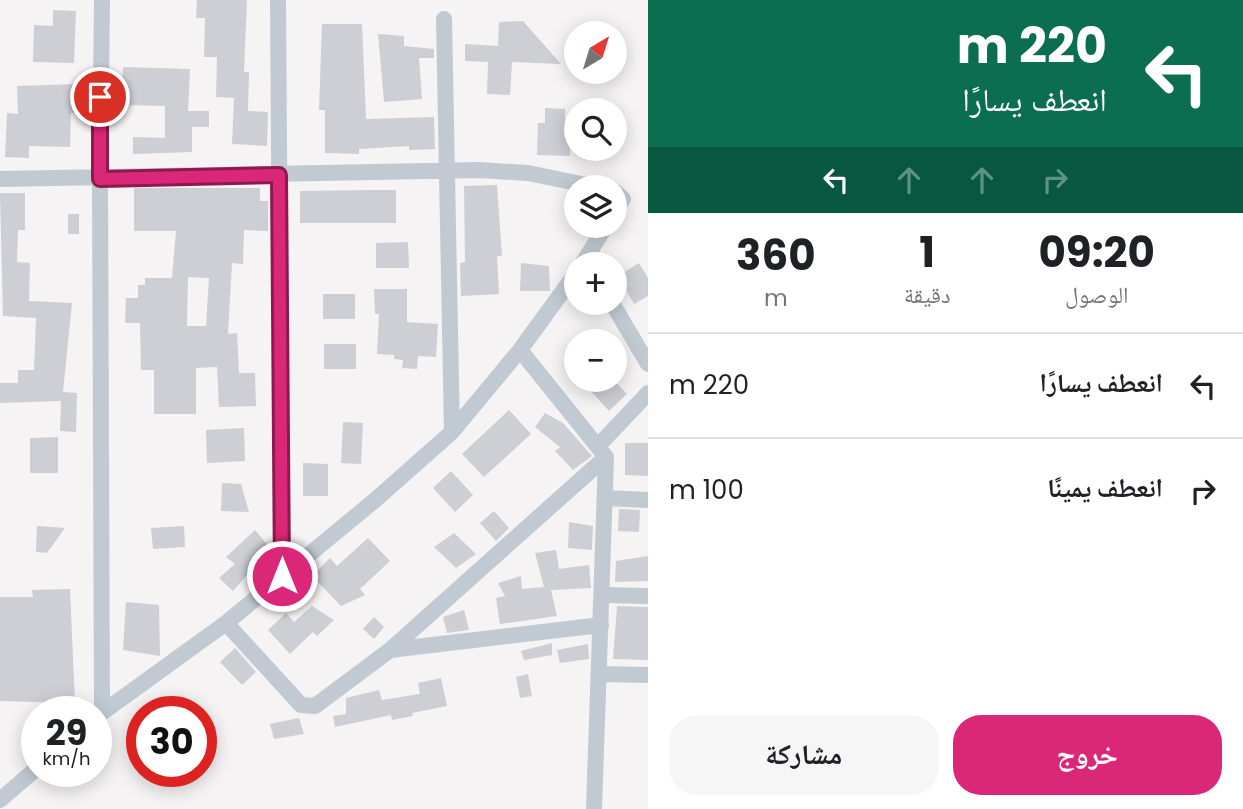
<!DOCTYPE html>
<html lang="ar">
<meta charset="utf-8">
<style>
:root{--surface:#fff;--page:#f6f6f6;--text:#202124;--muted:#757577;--line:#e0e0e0;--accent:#db2777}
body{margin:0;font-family:Poppins,"Noto Naskh Arabic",sans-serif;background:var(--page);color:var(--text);direction:rtl;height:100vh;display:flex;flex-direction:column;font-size:26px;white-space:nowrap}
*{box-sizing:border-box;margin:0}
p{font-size:23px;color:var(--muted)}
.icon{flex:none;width:38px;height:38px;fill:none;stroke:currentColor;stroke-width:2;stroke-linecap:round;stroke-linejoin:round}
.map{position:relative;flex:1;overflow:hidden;direction:ltr}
.details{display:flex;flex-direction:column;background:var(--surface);width:595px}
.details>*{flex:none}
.hud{background:#0b6e4f;color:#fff;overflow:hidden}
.needle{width:46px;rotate:38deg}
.fabs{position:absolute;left:564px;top:21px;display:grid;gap:14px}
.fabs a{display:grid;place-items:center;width:63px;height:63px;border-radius:50%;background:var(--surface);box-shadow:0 4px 18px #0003;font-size:35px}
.speed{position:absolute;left:21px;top:696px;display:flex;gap:14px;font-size:35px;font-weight:700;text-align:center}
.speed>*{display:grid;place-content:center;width:91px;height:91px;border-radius:50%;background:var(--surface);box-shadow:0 4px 18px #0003;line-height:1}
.speed small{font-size:18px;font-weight:400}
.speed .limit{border:10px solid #d22;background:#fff;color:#111}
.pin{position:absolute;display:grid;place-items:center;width:60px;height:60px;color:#fff;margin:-30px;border:4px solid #fff;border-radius:50%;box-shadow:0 2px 7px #0007}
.me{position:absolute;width:77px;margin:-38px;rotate:0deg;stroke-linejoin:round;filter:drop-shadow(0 0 5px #0008)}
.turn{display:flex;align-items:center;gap:24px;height:147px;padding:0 21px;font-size:32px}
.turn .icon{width:91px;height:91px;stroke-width:2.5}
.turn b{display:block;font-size:49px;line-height:60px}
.lanes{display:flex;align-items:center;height:66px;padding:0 21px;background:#0003;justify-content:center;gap:35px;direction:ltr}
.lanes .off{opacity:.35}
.eta{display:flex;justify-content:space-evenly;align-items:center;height:119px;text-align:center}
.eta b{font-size:42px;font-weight:700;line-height:49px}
.primary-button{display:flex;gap:14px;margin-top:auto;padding:14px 21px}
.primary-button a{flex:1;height:80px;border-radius:28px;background:var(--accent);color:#fff;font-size:28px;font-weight:700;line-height:80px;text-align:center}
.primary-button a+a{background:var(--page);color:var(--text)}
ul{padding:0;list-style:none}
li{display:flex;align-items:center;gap:21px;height:105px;padding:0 21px;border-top:2px solid var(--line)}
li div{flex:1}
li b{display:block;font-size:26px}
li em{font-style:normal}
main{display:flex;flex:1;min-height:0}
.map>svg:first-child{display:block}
.building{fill:#cdcfd5;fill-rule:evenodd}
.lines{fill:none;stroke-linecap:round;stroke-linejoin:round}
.minor{stroke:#c1cad2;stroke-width:16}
.route-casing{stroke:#8e194d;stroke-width:18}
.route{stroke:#db2777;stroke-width:12}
</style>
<main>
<section class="details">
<div class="hud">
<div class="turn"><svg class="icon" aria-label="left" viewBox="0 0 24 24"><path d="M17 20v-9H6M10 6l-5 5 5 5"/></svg><div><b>220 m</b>انعطف يسارًا</div></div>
<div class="lanes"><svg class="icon" aria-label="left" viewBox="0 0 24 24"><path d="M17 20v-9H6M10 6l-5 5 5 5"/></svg><svg class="icon off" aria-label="ahead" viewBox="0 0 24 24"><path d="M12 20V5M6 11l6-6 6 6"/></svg><svg class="icon off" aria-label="ahead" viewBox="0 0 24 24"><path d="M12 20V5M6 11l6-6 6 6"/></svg><svg class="icon off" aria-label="right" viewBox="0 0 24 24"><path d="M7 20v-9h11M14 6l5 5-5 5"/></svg></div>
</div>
<div class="eta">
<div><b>09:20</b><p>الوصول</p></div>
<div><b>1</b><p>دقيقة</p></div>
<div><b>360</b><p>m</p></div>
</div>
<ul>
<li><svg class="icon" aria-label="left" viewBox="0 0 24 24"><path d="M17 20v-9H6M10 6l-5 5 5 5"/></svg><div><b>انعطف يسارًا</b></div><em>220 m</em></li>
<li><svg class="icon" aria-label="right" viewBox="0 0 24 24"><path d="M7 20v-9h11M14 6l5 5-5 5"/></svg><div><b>انعطف يمينًا</b></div><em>100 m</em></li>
</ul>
<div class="primary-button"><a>خروج</a><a>مشاركة</a></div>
</section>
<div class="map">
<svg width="648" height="809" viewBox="0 0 648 809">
<rect width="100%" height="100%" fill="#f5f3f3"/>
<path class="building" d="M197,0H247L244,72H249L248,111L268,112L267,146L232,144L234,98L216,97L217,57H204L205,18H196Z
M53,10L76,11L74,63L33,62L34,25L53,26Z
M523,21L561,64L512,62L510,95L487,94L488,62L465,61V44L498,46L499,22Z
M322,24H362L366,119L434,117L435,149L409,150V146L359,149V154L325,153V110H319Z
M378,34L404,36V46L434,49V58H419L422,99L384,102Z
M123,67L190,69L188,111H209V127H192V152L133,154V137L165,138V106L122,105Z
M79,84V113H71L70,147L29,146V158L5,157L7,113L18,114L17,86Z
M545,108L565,109V136H570V156L537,155L538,123H545Z
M587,149H601V159H587Z
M497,185L502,256H497L499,294L461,296L460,263L465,262L464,186Z
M134,188H260V201H268V231L244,230L243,264L232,263L228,334L237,333L239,373H255L256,406L219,407L217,367L196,368V414H154V370H141L140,323H125L126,298H138V285H145V278H172L176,231H134ZM188,277L209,278L206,326H187Z
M371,190H396V223H300V191Z
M0,193H25V230H18L17,262L30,263L29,301L72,303L63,392L77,393L76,432L60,431L61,401L0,403V383H18V370H34L36,318L3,316Z
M68,214H79V234H68Z
M408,242L409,268H376V243Z
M521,263L549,266L550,291H520Z
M639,263L648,278V296L634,304L618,276Z
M374,289H407V322L438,324L436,357L418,356L417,369L402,368L403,360L394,359V355L377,354L379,314H375Z
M323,294H355V319H323Z
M324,344H356V369H324Z
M595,380H614L627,394L609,411L587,387Z
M509,410L531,434L484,477L462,454Z
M545,413L563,423L592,456L573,470L555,451L560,447L535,427Z
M343,422L363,423L361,464L341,463Z
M244,428L245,461L207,463L206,430Z
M58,437V473H30V438Z
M625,443H648V476L625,475Z
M303,463L328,464V496H303Z
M451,471L473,495L455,512L433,488Z
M222,483L241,484L249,512L221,511Z
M619,509L640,510L639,532L618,531Z
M494,511L509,528L496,541L480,523Z
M569,522L593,526L592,550L568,548Z
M37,526L65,528L47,553L36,552Z
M184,526L185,547L153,549L151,528Z
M255,530L270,548L233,591L219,578L235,564L226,557Z
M454,533L476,554L456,568L434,547Z
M368,538L390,561L360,589L365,595L341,606L312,576L330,558L337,566Z
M556,550L559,569L589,565L591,588L551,590L557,616L500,624L496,598L505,596L498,583L521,576L522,589L544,587L535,553Z
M648,556V581L615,582L616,561Z
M70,589L75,703L0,701V597H33L32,590Z
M126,602L159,605L160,656L123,650Z
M312,606L334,620L317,636L313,632L290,654L268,630L286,613L294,622Z
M617,606L648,607V660L613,659Z
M464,610L469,630L447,633L443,617Z
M374,617L384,627L374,639L363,629Z
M552,643V655L524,660L521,651Z
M588,644L589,659L560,663L557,650Z
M235,648L256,672L242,685L220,662Z
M528,674L532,696L520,698L516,677Z
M441,678L447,706L412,713L413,716L392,720L391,715L335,727L333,716L346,714V698L379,690L382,700L420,694L418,683Z
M299,718L304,734L274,739L270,724Z"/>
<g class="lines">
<path class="minor" d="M278,0L282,576
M444,19L452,432
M0,179L479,170L528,173L596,187
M614,191L623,199L614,213
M582,264L606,226
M612,303L648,364
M520,350L606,457L594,809
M599,445L648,393
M605,498L648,500
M602,595L648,596
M226,623L301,705L315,706L390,650
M601,625L390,650L606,457
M599,674L648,675
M102,712L100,179L102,0
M96,717L226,623L374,501L452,432L520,350L576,273
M0,800L37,768"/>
</g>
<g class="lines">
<defs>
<path id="route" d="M100,97V179L279,175L282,576"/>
</defs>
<use href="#route" class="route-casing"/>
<use href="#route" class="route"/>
</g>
</svg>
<div class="fabs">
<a><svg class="needle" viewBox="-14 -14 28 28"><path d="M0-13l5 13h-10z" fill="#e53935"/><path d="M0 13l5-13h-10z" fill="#757577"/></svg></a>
<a><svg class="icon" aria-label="search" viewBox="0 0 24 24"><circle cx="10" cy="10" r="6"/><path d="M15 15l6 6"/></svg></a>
<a><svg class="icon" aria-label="layers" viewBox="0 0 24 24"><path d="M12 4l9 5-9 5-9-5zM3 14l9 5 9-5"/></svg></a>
<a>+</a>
<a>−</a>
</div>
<div class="speed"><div>29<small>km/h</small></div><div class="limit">30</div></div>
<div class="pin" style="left:100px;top:97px;background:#d93025"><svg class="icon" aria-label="arrive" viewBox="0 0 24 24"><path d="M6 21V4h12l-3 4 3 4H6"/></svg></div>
<svg class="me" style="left:282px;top:576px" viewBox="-20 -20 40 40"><circle r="17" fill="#db2777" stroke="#fff" stroke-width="3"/><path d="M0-11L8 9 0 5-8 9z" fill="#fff"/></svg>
</div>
</main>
